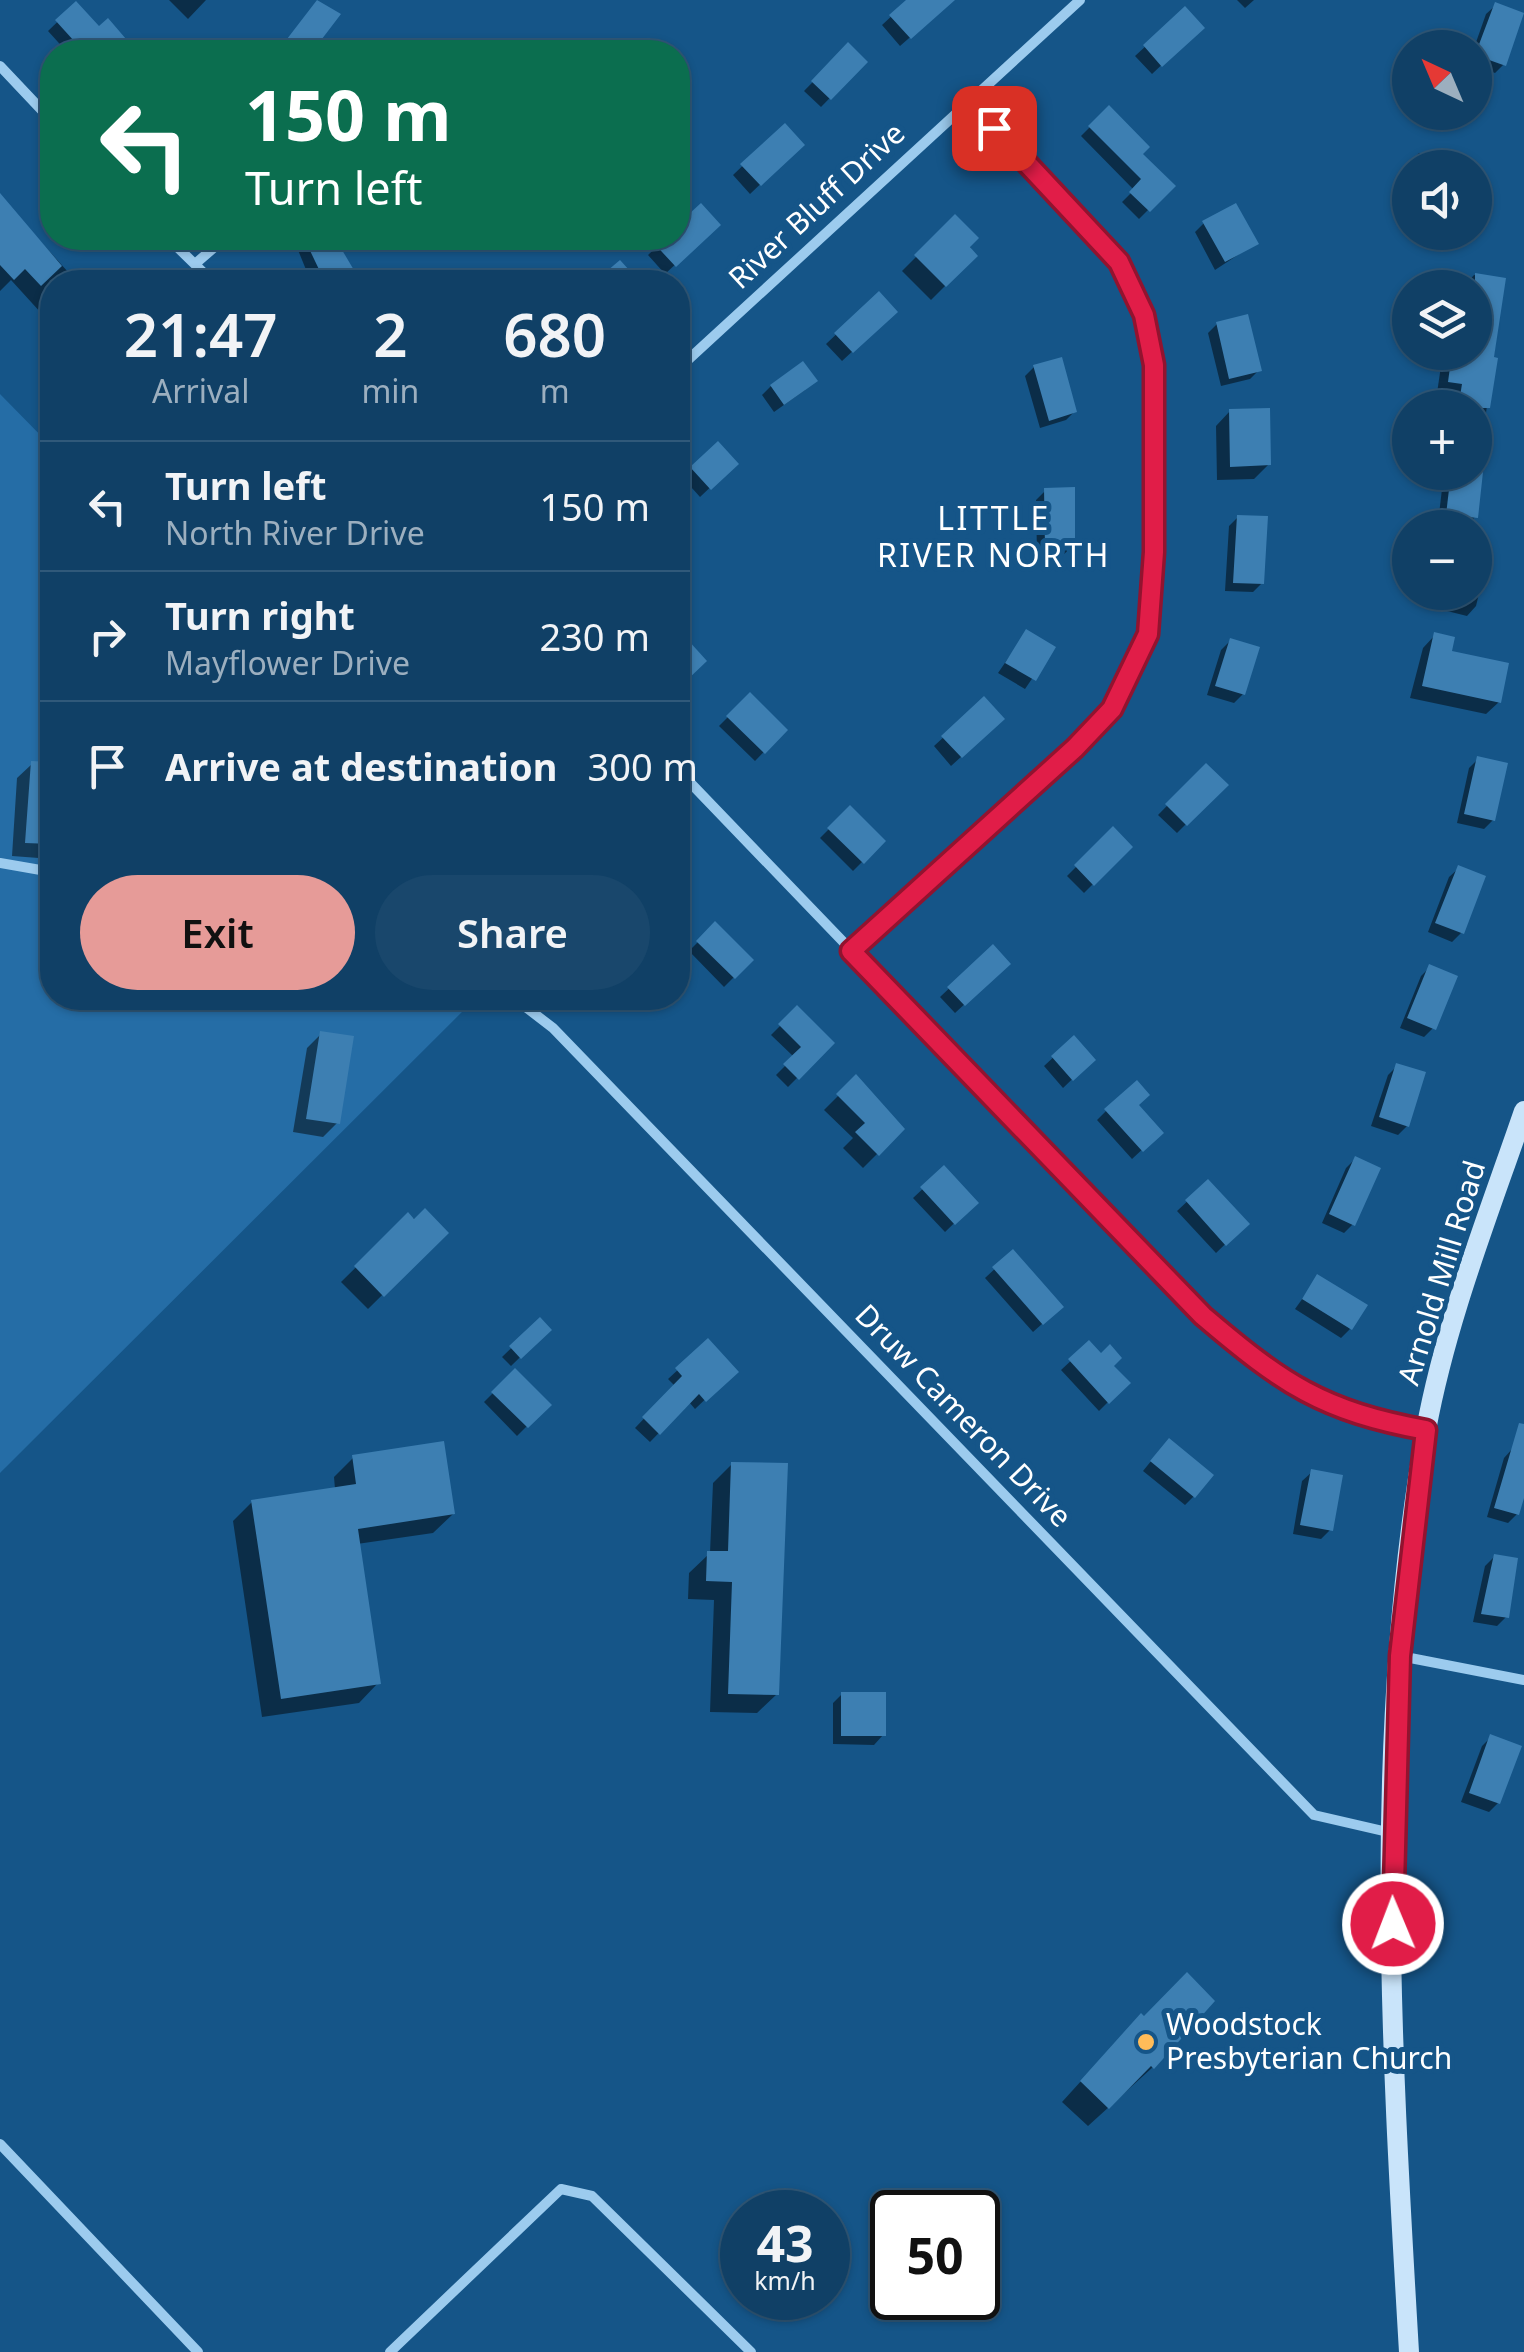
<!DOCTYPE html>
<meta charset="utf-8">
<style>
:root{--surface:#104066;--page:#19476c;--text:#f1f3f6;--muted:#9cafbf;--line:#30597a;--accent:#e69b98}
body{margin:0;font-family:"Noto Sans",sans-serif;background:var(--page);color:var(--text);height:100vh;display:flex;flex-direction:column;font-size:38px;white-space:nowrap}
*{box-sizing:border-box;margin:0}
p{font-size:32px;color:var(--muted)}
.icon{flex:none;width:55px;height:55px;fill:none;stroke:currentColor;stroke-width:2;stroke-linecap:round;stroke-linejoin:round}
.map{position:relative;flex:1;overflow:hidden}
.sheet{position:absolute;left:40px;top:270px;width:650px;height:740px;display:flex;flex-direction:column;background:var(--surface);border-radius:40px;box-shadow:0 2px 8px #0004,0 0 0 2px var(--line)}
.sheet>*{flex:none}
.guide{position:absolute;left:40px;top:40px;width:650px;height:210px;border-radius:40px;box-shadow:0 2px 8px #0004,0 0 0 2px var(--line);background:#0b6e4f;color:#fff;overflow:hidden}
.needle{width:65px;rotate:316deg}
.tools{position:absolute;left:1392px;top:30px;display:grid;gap:20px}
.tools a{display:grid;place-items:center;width:100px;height:100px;border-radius:50%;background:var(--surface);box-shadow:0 2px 8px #0004,0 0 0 2px var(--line);font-size:50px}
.speed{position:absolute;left:720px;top:2190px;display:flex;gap:20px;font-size:50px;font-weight:700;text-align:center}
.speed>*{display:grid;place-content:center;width:130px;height:130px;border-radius:50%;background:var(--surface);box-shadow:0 2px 8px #0004,0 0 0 2px var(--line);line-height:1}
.speed small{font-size:25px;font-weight:400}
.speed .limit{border:5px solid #111;border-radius:15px;background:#fff;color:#111}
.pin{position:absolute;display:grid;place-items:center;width:85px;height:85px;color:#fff;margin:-42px;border-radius:20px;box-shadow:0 5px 15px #0006}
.me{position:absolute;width:110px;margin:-55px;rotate:359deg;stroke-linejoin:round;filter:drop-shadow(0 0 8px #0008)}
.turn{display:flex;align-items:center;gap:35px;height:210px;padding:0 40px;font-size:45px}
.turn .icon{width:130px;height:130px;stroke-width:2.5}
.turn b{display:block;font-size:70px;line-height:85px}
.eta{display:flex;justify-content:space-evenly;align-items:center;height:170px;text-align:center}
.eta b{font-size:60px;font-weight:600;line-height:70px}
.cta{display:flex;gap:20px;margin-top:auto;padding:20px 40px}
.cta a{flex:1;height:115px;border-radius:60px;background:var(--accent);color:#111;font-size:40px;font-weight:600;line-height:115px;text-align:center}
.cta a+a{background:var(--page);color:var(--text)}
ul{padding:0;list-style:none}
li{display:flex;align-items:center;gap:30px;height:130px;padding:0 40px;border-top:2px solid var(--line)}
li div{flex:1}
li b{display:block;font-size:38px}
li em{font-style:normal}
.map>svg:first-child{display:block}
.green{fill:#256da6}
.shadow{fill:#0007}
.building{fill:#3d7fb2}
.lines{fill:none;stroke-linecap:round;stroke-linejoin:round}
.street{stroke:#9ccbee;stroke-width:10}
.secondary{stroke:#c9e4fa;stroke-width:20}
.route-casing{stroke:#92132f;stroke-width:25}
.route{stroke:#e11d48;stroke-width:18}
.poi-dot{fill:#ffbc59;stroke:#155588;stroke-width:4}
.labels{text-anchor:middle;stroke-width:10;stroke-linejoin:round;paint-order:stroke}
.street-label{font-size:30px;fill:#fff;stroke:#155588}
.poi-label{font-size:30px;fill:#fff;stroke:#155588;text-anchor:start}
.neighbourhood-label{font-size:32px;letter-spacing:2.5px;fill:#fff;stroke:#155588}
</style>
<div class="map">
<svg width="1524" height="2352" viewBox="0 0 1524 2352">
<rect width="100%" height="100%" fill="#155588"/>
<path class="green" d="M0,394L52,447V998H476L0,1473Z"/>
<path class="shadow" d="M169,0H206L188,19Z
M909,0H945L939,12L900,46L882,25Z
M1237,0H1254L1245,8Z
M76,4L99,30L123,39L109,52H67L48,31Z
M1496,5L1504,64L1495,73L1475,66L1474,48L1486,14Z
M1185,10L1201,28L1152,74L1135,56Z
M848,46L865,62L821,107L804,91Z
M1109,108L1140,154L1172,186L1139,219L1122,202L1134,190L1081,136Z
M784,126L802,145L750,194L733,175Z
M1419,153L1444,156L1442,168H1410V202H1405L1410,162Z
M8,205L77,282H52V325L11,280L0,291V208Z
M701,206L718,225L665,274L648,255L666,238H678V227Z
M955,218L975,256L931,300L902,271Z
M1204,223L1256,243L1215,270L1195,232Z
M313,238H332L355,277L349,282H311L298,250Z
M1474,275L1504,280L1486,413L1475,424V408H1449L1451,395L1437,393L1441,366L1452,355L1475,352V288H1462Z
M879,294L895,312L842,361L826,344Z
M1410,296V327H1404L1406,300Z
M1217,324L1259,370L1250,379L1221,386L1208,333Z
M1034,367L1075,411L1066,420L1040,428L1025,376Z
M771,386L805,390L774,412L762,395Z
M1230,411L1269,464L1254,479L1217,480L1216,426Z
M717,445L735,464L700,497L683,478Z
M1475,461L1482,462L1475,517L1466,526L1438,523L1444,472H1475Z
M1046,490L1073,546L1063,555L1037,556L1036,500Z
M1238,517L1262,583L1253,592L1225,591L1229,526Z
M1475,579L1482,581L1476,606L1467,616L1435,608L1439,592H1475Z
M1026,632L1053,648L1025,689L998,673Z
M678,633L703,661L678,686Z
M1435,635L1499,702L1486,714L1410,698L1423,648Z
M1230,641L1243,694L1234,703L1207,695L1221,650Z
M750,695L785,730L755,761L719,726Z
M984,700L993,728L951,766L934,746Z
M1478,759L1493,820L1484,829L1457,823L1469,768Z
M32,764L52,765V859L12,856L17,778Z
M1206,766L1225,785L1177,833L1158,815Z
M850,808L883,841L853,871L820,838Z
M1113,830L1130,847L1084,893L1067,876Z
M1459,868L1461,933L1452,942L1428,932L1449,877Z
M715,925L751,960L724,987L689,951Z
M993,947L1008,964L955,1013L940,997Z
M1430,967L1433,1028L1424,1037L1400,1028L1421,976Z
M797,1009L832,1043L788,1087L776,1075L794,1057L771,1035Z
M321,1034L338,1122L323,1137L293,1132L307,1048Z
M1073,1039L1092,1060L1063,1088L1044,1066Z
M1397,1066L1407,1126L1398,1135L1371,1126L1388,1075Z
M856,1078L902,1129L863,1168L843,1148L853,1138L824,1110Z
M1136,1105L1161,1132L1132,1159L1097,1120L1106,1111Z
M1355,1159L1353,1224L1344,1233L1322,1223L1346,1168Z
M944,1169L975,1203L945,1232L913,1198Z
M1208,1182L1246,1224L1216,1253L1177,1211Z
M408,1216L445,1233L368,1309L341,1282Z
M1013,1252L1061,1307L1033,1332L985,1278Z
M1318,1277L1350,1329L1341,1338L1295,1309Z
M540,1320L548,1330L511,1366L502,1357Z
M708,1342L735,1371L695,1409L689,1402L650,1442L635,1428L675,1386L668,1379Z
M1089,1344L1127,1383L1099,1411L1061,1370Z
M515,1371L548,1405L517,1436L484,1402Z
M1513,1448L1524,1451V1489L1517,1514L1508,1523L1487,1517L1504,1458Z
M1160,1450L1194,1496L1185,1505L1143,1471Z
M353,1458L453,1514L433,1533L357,1544L378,1683L359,1703L262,1717L233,1521L252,1502L335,1489L334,1477Z
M732,1464L777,1694L757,1713L710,1712L714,1600L688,1599L689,1573L710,1553L713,1483Z
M1312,1472L1330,1530L1321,1539L1293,1534L1302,1481Z
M1494,1557L1506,1617L1497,1626L1473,1622L1485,1566Z
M842,1694L883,1735L874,1745L833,1744V1703Z
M1491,1737L1498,1803L1489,1812L1461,1802L1482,1746Z
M1122,2036L1153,2067L1088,2126L1062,2102Z"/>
<path class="building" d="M317,0L341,14L312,52H277Z
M906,0H955L911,39L889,15Z
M76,1L99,26L108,18L126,39L112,52H84L55,20Z
M1495,2L1524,13L1506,66L1475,55Z
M1185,6L1205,28L1162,67L1143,45Z
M848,42L868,62L831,100L811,81Z
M1109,105L1150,147L1143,154L1176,186L1150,212L1129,192L1141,179L1088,126Z
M785,123L805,145L761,186L740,164Z
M0,193L62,266L41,286L25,269L14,280L0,265Z
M701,203L721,225L676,267L649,238H678V224Z
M1236,203L1259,244L1225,262L1202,221Z
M955,214L979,238L970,247L978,256L946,287L914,255Z
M304,238H335L358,277L349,282H325Z
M620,260L640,282H594Z
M1475,273L1506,278L1494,357L1498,358L1490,408H1458L1462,384L1448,382L1452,352H1475Z
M879,291L898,312L853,353L834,333Z
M1248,314L1262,371L1229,379L1216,322Z
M1062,357L1077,412L1049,421L1033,365Z
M803,361L818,381L784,405L770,385Z
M1270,408L1271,465L1230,467L1229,409Z
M718,441L739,464L711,490L690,467Z
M1451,472H1483L1478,518L1446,515Z
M1075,487V547L1045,548L1044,488Z
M1237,515L1268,516L1264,584L1233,583Z
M678,629L707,661L686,681L678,672Z
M1026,629L1056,647L1036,681L1005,663Z
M1434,632L1455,637L1452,651L1509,663L1501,703L1422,686Z
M1230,638L1260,647L1245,695L1215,686Z
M750,692L788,730L765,754L726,716Z
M984,696L1005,719L962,758L941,736Z
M1477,756L1508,763L1495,821L1464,814Z
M31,761L52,762V844L25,843Z
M1206,763L1229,785L1187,826L1165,804Z
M850,805L886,841L864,864L827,828Z
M1113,826L1133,847L1094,886L1074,865Z
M1458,865L1486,876L1464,934L1435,923Z
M715,921L754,960L735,979L696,941Z
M993,944L1011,964L965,1006L947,987Z
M1429,964L1458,976L1436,1030L1407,1018Z
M797,1005L835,1043L799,1080L783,1064L801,1047L778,1024Z
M320,1031L354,1036L340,1124L306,1119Z
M1074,1035L1096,1060L1073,1081L1051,1056Z
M1396,1063L1426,1072L1409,1127L1379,1117Z
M856,1074L905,1129L879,1156L855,1132L865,1123L836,1094Z
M1137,1080L1150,1095L1139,1105L1164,1133L1143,1152L1104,1109Z
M1355,1156L1381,1168L1355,1226L1329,1214Z
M944,1165L979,1203L955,1225L920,1187Z
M1208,1179L1250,1224L1226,1246L1185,1200Z
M425,1208L449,1233L384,1297L354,1266L408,1212L414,1219Z
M1013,1249L1064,1307L1043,1325L992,1267Z
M1317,1274L1368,1305L1352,1330L1302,1299Z
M540,1317L552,1330L521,1359L509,1346Z
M708,1338L739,1372L706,1402L699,1394L660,1435L642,1417L682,1376L675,1368Z
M1089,1340L1101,1353L1110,1344L1122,1358L1114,1366L1131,1383L1109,1404L1068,1359Z
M515,1368L552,1405L528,1428L491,1392Z
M1519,1423L1524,1424V1498L1519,1515L1494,1508Z
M1169,1438L1214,1475L1195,1498L1150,1461Z
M444,1441L455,1514L358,1529L381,1684L281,1699L251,1500L356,1484L352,1455Z
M731,1462L788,1463L779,1695L728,1694L732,1582L706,1581L707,1551H728Z
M1311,1469L1343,1475L1333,1531L1300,1525Z
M1494,1554L1518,1558L1509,1618L1481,1614Z
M841,1692H886V1736H841Z
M1490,1734L1522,1746L1500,1804L1469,1793Z
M1187,1972L1215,2001L1154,2069L1151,2066L1109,2109L1080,2081L1141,2013L1144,2016Z"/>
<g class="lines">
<path class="street" d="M0,66L52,121
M168,238L213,282
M195,264L225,238
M678,369L1080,0
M678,770L1203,1316C1282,1384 1322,1411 1425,1430
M0,863L52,872
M851,951L1075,748L1112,709L1148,633L1154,552L1155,365L1144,315L1119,262L970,100
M514,998L553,1028L1314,1815L1392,1833
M1400,1656L1524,1680
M0,2144L198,2352
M390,2352L561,2189L592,2196L751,2352"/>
<path class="secondary" d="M1409,2352C1391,2047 1372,1732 1426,1430C1446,1321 1488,1216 1524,1111"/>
</g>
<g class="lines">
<defs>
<path id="route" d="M994,128L1119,262L1144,315L1154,365V552L1148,634L1112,709L1075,748L851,951L1203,1316C1283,1384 1322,1411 1426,1430L1400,1656L1393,1924"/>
</defs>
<use href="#route" class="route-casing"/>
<use href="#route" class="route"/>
</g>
<circle class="poi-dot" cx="1146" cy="2042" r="10"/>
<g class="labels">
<g class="street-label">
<text transform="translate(817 206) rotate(-43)" y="10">River Bluff Drive</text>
<text transform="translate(1442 1273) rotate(-73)" y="10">Arnold Mill Road</text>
<text transform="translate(963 1416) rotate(46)" y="10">Druw Cameron Drive</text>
</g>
<g class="poi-label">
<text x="1166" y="2035">Woodstock<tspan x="1166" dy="34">Presbyterian Church</tspan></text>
</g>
<g class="neighbourhood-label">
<text x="994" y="530">LITTLE<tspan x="994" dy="37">RIVER NORTH</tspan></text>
</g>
</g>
</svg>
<div class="tools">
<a><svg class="needle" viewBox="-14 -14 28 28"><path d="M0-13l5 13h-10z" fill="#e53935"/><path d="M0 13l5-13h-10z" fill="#9cafbf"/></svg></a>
<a><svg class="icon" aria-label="sound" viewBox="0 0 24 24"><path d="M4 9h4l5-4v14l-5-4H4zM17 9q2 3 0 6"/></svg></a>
<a><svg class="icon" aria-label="layers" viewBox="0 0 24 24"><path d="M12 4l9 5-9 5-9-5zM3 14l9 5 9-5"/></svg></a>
<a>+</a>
<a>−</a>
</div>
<div class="speed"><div>43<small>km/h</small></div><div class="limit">50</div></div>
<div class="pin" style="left:994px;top:128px;background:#d93025"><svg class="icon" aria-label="arrive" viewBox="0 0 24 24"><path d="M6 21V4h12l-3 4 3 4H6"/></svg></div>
<svg class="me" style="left:1393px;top:1924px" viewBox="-20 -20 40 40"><circle r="17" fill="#e11d48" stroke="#fff" stroke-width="3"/><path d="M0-11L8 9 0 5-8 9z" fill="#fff"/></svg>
<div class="guide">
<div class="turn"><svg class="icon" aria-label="left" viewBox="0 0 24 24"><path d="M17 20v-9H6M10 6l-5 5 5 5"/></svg><div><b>150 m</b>Turn left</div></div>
</div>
<section class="sheet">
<div class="eta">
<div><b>21:47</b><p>Arrival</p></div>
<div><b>2</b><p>min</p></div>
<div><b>680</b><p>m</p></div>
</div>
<ul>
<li><svg class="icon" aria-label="left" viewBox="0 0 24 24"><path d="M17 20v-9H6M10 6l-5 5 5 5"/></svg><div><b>Turn left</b><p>North River Drive</p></div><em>150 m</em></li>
<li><svg class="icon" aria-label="right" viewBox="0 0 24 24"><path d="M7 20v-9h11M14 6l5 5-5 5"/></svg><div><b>Turn right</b><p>Mayflower Drive</p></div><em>230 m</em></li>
<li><svg class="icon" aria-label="arrive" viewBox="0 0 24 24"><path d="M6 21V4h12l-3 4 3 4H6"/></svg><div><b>Arrive at destination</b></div><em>300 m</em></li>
</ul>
<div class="cta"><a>Exit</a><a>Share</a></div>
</section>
</div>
